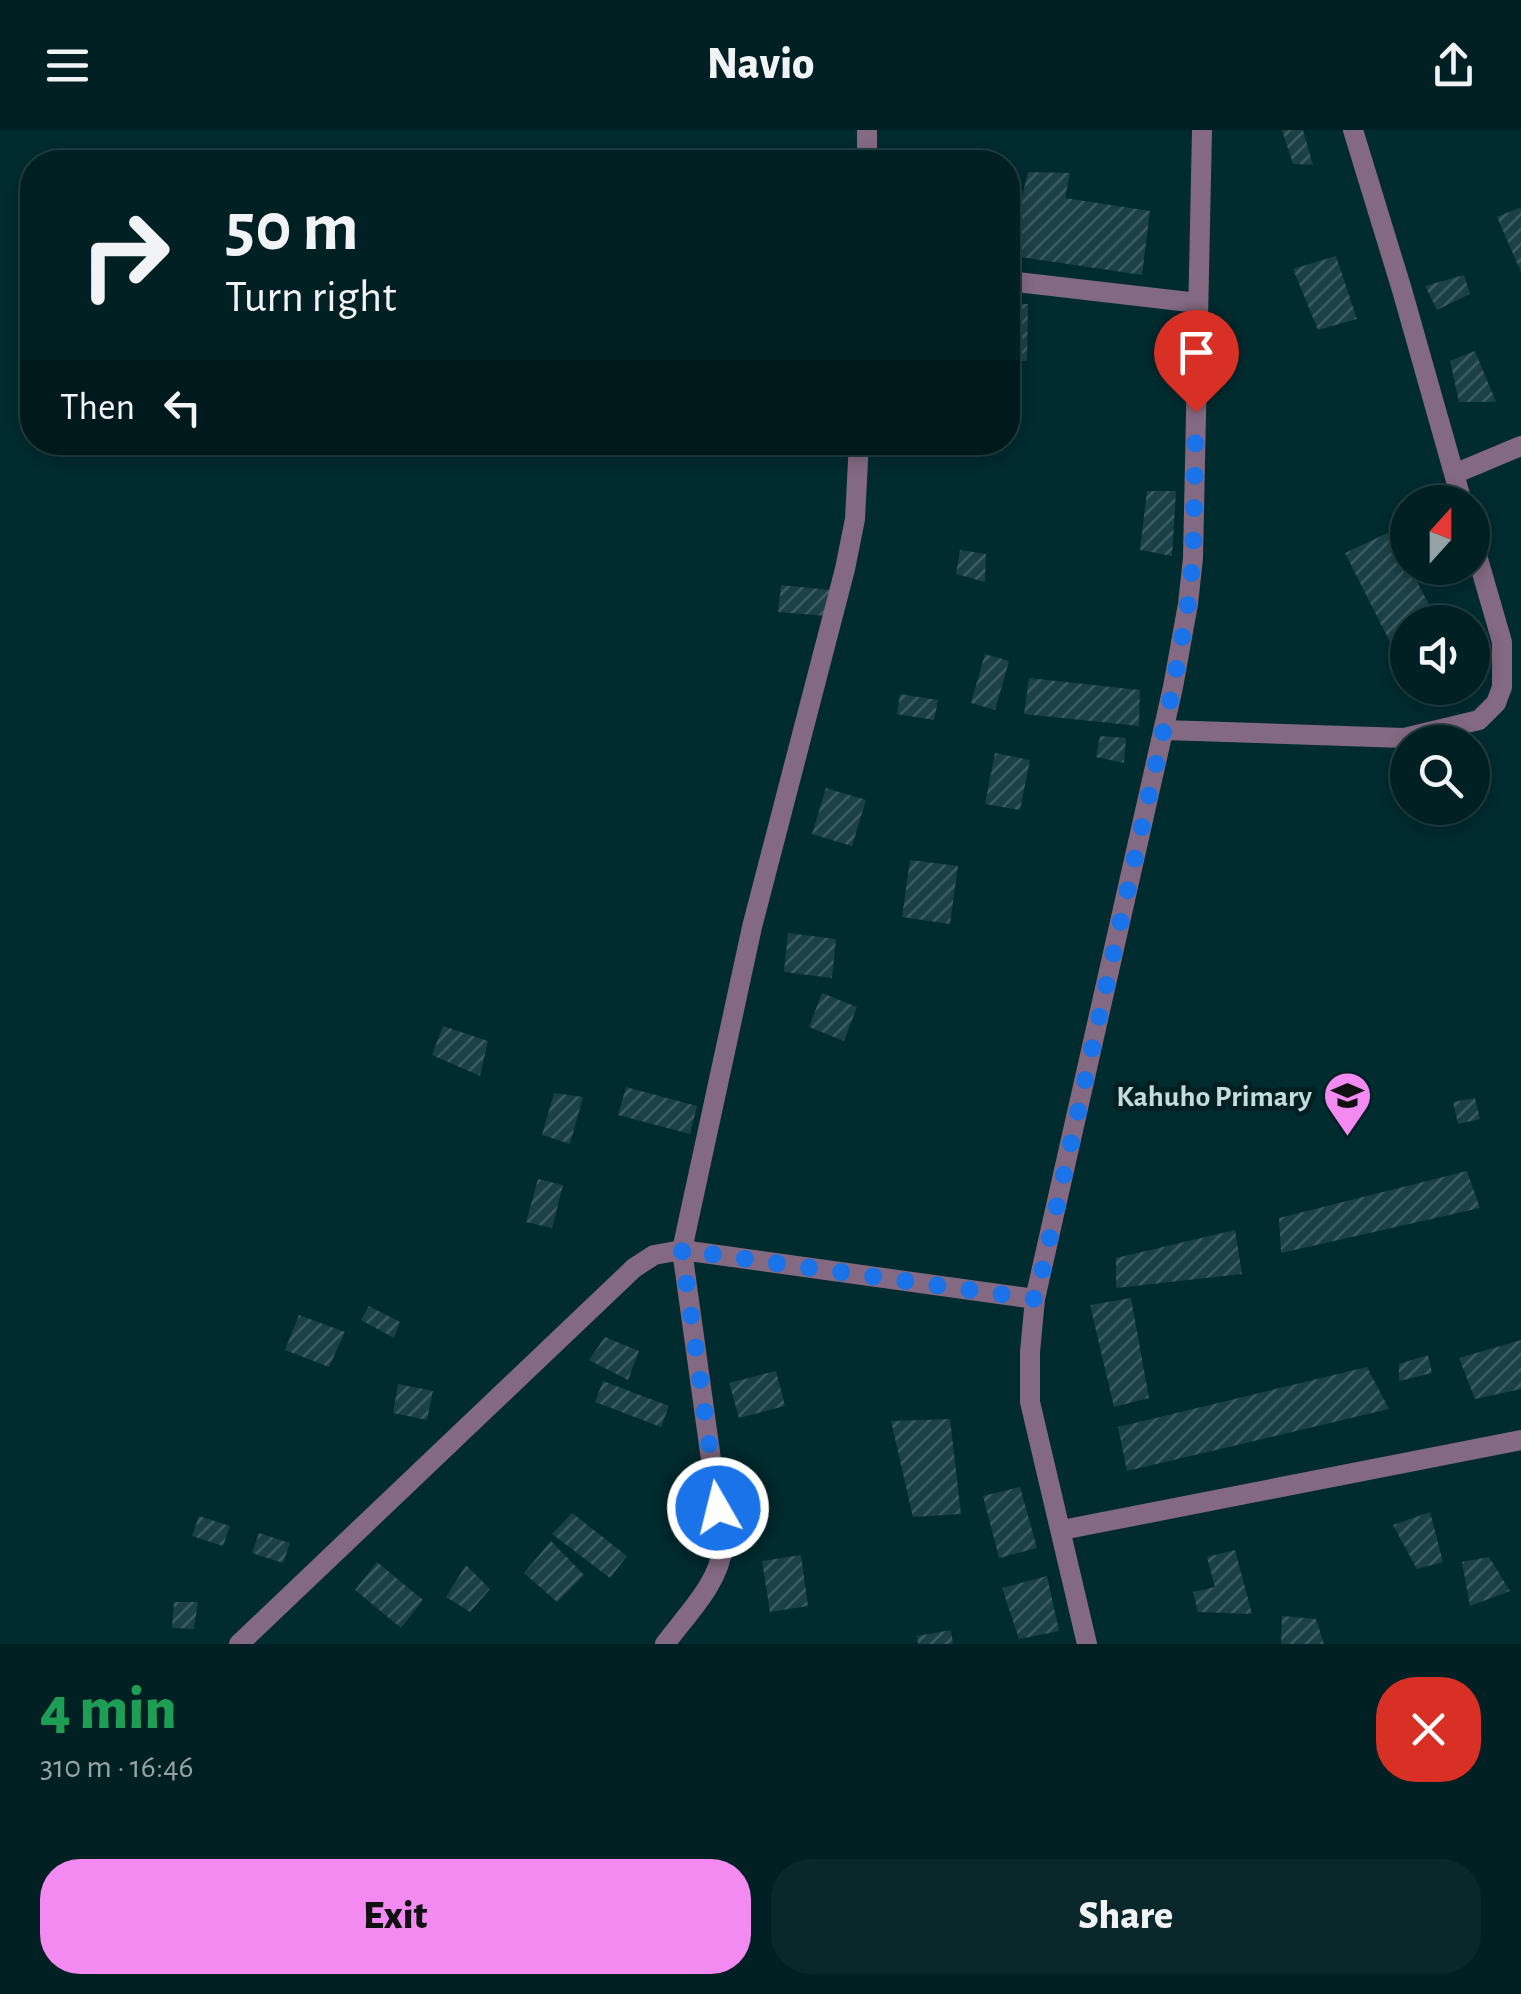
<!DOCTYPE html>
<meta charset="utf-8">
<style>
:root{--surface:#002023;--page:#0a282b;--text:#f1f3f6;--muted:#95a3a6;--line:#223e41;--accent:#f38af2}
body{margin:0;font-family:"Alegreya Sans",sans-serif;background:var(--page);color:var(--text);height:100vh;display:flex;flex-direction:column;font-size:38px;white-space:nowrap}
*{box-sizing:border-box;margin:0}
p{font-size:32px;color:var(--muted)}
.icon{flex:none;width:55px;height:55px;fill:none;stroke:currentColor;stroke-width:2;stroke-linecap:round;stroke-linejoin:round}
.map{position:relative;height:1514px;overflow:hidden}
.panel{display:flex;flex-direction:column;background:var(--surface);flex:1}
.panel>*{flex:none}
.guide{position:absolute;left:20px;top:20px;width:1000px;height:305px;border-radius:40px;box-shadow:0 5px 15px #0003,0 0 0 2px var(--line);background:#002023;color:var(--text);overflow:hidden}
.needle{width:65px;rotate:21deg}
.tools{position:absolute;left:1390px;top:355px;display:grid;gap:20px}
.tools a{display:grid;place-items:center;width:100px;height:100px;border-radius:50%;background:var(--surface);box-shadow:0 5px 15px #0003,0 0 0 2px var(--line);font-size:50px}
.pin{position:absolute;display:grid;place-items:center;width:85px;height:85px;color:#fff;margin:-102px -42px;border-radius:50% 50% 50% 0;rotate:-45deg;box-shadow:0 0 10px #0007}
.pin .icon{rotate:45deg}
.me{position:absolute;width:110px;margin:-55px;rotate:352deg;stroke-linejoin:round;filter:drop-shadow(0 0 8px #0008)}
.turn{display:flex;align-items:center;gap:35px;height:210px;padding:0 40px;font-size:45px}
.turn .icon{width:130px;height:130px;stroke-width:2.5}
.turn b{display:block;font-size:70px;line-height:85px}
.then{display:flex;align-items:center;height:95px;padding:0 40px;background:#0003;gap:20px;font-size:38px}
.round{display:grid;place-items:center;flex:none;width:105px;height:105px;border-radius:40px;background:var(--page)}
.head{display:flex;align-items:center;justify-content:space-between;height:170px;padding:0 40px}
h1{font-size:60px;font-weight:800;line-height:75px;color:#1e9e55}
.primary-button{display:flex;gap:20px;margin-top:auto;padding:20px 40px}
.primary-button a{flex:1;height:115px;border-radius:40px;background:var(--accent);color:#111;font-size:40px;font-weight:800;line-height:115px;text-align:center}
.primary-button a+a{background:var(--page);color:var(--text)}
header{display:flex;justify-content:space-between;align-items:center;height:130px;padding:0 40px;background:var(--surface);font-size:45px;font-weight:800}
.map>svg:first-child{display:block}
.building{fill:url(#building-hatch)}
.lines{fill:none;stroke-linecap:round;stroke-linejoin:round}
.street{stroke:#836982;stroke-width:20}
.route{stroke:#1a73e8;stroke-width:18;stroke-dasharray:0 32.4}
.labels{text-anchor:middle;stroke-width:10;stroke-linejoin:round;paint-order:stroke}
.poi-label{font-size:30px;font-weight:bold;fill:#c6dbdd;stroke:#022023;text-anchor:end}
</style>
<header><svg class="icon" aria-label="menu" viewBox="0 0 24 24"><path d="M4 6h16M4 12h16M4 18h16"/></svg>Navio<svg class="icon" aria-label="share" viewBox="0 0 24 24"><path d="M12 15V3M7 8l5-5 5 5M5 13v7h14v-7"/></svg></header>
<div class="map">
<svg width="1521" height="1514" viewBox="0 0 1521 1514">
<defs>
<pattern id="building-hatch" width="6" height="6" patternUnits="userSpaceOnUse" patternTransform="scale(2.5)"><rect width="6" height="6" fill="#1b4146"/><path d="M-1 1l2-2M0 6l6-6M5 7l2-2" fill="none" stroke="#3b5c60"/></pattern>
</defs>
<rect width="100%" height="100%" fill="#002b2f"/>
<path class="building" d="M1282,0H1303L1313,35L1293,34Z
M1028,42L1070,43L1065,68L1150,81L1142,145L1008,125Z
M1521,77V142L1497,87Z
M1336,126L1357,189L1318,200L1293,139Z
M1464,145L1470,164L1437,180L1425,156Z
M1008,174H1028L1027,231L1008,230Z
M1475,221L1496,272H1459L1450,231Z
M1147,361H1176L1172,426L1140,420Z
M1392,401L1408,432V438H1410L1438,492H1408V519L1396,524L1345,423Z
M960,420L986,424L985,452L956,444Z
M781,455L830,460L827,486L778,482Z
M985,524L1009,531L995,580L971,573Z
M1029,548L1140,560L1139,596L1024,584Z
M900,564L938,570L934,590L897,584Z
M1100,606L1126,608L1124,633L1096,627Z
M995,623L1030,630L1020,680L985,674Z
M826,658L866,670L852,716L812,704Z
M910,730L958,736L950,794L902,787Z
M788,803L836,809L832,848L784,842Z
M822,863L857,877L844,911L809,897Z
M443,896L488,911L480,946L432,925Z
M626,957L697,976L690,1004L618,985Z
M554,963L583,967L570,1014L542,1005Z
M1475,968L1480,989L1458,994L1453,972Z
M1467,1041L1480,1078L1281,1123L1279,1088Z
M538,1049L563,1055L552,1098L526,1092Z
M1235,1100L1242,1144L1116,1158V1128Z
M1131,1168L1149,1268L1114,1277L1090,1175Z
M369,1176L400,1192L394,1208L361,1190Z
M299,1185L345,1202L329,1237L285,1220Z
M605,1207L639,1221L628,1250L589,1230Z
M1521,1210V1259L1475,1269L1459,1228Z
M1428,1225L1432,1243L1399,1251V1234Z
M1367,1237L1389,1279L1127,1341L1118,1297Z
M776,1241L785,1276L739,1288L729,1253Z
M603,1251L669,1276L661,1297L595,1272Z
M398,1254L433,1261L427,1290L393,1283Z
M950,1289L961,1384L913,1387L891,1291Z
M1020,1357L1037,1418L999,1428L983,1366Z
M699,1370L701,1410H681L680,1375Z
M1430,1382L1443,1432L1417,1439L1393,1395Z
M572,1383L627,1426L610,1448L552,1404Z
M199,1386L230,1396L223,1416L192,1406Z
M259,1403L290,1413L283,1433L252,1423Z
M551,1411L584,1445L557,1472L524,1443Z
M1235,1420L1252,1484L1198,1482L1193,1462L1215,1457L1207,1427Z
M801,1425L808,1476L770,1482L762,1431Z
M1489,1427L1510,1461L1470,1476L1462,1432Z
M377,1432L423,1470L401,1498L355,1460Z
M466,1435L490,1459L470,1482L446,1467Z
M1047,1446L1059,1501L1019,1509L1002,1458Z
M174,1472H198L194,1499L172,1498Z
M1282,1486L1316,1489L1324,1514H1281Z
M951,1500L953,1514H918L917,1506Z"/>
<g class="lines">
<path class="street" d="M1353,0L1402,160L1462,372
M867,32V0
M1008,151L1198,173
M1454,344L1521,316
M1164,600L1404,608L1479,590L1496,573L1502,557V512L1472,408
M1062,1400L1521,1310
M239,1514L634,1138L654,1125L682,1120L1035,1169
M665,1514C687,1484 719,1454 723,1416L682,1120L752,797L845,439L855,389L859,312
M1087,1514L1030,1272V1222L1035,1169L1173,557L1188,474L1193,428L1202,0"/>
</g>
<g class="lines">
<path class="route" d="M718,1378L682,1120L1036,1169L1173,558L1188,474L1193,428L1196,282"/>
</g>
<defs>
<symbol id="school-pin" viewBox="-11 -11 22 30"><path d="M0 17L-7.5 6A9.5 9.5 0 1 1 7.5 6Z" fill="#f38af2" stroke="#022023"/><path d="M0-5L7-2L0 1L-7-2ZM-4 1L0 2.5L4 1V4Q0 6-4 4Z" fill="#111"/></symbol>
</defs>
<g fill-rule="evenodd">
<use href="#school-pin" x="1320" y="938" width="55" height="75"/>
</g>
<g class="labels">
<g class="poi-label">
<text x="1312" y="976">Kahuho Primary</text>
</g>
</g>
</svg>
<div class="tools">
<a><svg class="needle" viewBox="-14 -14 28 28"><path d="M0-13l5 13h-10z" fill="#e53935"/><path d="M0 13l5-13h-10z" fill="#95a3a6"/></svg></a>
<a><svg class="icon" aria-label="sound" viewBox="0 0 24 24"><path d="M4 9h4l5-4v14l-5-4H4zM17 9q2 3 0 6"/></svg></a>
<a><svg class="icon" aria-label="search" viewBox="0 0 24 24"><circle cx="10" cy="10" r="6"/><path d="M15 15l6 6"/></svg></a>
</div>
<div class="pin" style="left:1196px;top:282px;background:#d93025"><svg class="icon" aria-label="arrive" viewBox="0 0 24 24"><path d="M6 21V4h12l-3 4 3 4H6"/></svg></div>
<svg class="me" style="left:718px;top:1378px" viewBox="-20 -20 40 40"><circle r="17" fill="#1a73e8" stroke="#fff" stroke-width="3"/><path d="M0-11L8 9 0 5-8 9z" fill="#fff"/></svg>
<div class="guide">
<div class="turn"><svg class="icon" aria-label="right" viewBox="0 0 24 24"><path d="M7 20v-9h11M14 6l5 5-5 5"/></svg><div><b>50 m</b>Turn right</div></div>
<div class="then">Then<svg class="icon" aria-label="left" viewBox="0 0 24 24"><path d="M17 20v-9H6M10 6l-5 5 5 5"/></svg></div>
</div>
</div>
<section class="panel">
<div class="head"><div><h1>4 min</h1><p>310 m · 16:46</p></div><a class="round" style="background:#d93025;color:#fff"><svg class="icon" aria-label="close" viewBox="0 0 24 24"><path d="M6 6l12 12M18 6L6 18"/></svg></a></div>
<div class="primary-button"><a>Exit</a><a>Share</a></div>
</section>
